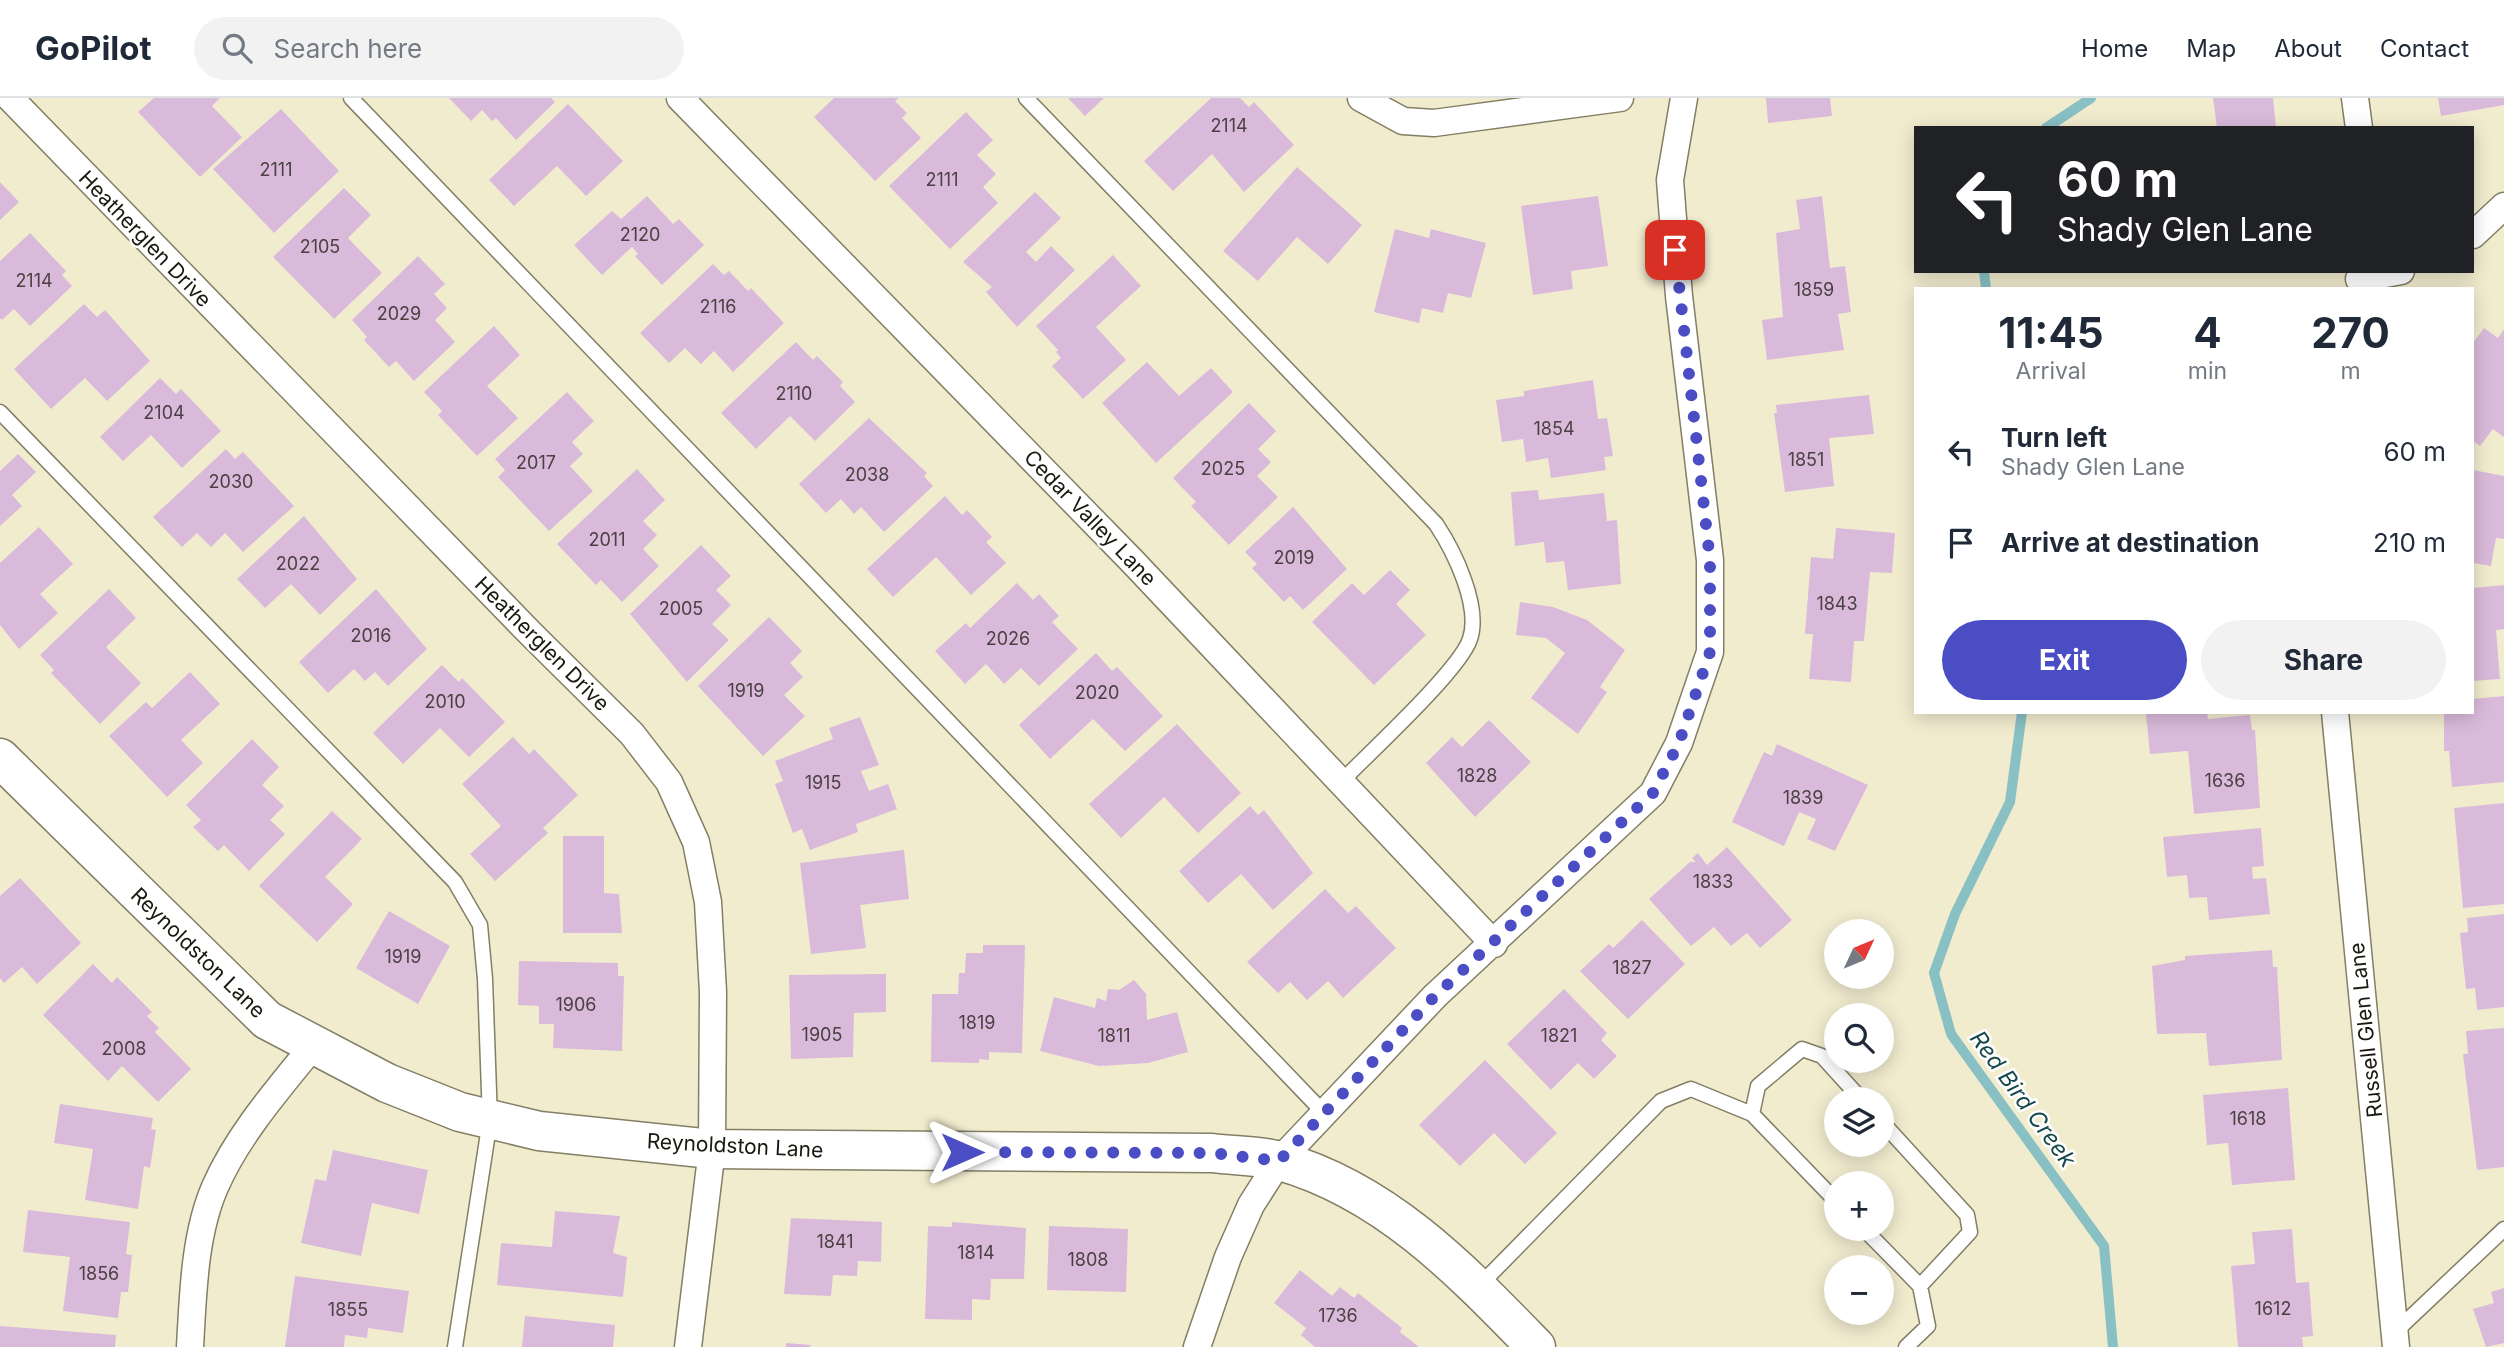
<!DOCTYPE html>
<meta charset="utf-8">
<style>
:root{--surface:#fff;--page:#f2f2f3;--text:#1f2937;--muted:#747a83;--line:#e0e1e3;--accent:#4a4dc3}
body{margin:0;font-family:Inter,sans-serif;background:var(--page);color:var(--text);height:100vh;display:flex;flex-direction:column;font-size:26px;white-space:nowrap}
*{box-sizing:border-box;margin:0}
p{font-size:23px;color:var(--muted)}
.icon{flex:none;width:38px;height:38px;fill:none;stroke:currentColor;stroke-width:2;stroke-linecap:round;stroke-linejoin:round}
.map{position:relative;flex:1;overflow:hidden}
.side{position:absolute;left:1914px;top:189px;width:560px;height:427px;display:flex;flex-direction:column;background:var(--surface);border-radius:0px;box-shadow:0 4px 18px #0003}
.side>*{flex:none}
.hud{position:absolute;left:1914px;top:28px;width:560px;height:147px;border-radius:0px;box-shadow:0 4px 18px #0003;background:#202124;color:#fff;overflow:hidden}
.needle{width:46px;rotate:46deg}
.buttons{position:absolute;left:1824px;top:821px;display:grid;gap:14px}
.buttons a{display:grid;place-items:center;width:70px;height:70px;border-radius:50%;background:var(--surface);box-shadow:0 4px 18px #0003;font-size:35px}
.pin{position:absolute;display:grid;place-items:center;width:60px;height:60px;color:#fff;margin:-30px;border-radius:14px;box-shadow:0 4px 10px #0006}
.me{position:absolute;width:77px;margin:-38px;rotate:90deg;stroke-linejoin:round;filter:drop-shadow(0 0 5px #0008)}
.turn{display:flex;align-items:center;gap:24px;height:147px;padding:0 28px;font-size:32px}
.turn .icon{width:91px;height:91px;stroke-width:2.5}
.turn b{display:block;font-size:49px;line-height:60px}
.eta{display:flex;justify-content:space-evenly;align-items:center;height:119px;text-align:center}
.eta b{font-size:42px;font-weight:700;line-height:49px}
.cta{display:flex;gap:14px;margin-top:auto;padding:14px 28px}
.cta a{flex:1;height:80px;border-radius:42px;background:var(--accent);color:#fff;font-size:28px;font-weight:700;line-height:80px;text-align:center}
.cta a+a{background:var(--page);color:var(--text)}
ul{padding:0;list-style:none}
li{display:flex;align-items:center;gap:21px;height:91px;padding:0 28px}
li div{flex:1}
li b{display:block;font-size:26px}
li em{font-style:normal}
header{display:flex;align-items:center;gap:42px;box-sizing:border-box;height:98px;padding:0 35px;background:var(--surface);border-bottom:2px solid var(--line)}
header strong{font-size:33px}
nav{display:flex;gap:38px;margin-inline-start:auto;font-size:24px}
.search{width:490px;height:63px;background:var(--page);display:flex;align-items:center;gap:18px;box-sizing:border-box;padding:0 24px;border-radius:38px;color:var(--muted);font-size:26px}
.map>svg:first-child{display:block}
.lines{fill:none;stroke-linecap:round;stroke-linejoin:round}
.stream{stroke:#89c0c4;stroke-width:10}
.building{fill:#dabadb}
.lane-casing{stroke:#837e64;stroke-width:17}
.street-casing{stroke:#837e64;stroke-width:29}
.secondary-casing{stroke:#837e64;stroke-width:41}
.lane{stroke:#fff;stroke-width:14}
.street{stroke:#fff;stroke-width:26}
.secondary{stroke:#fff;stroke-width:38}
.route{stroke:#4a4dc3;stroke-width:12;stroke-dasharray:0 21.6}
.labels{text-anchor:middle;stroke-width:5;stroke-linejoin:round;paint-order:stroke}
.number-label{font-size:18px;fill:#4b4142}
.street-label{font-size:21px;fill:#1b190f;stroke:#fff}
.water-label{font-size:23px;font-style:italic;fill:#17494c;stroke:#fff}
</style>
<header>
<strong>GoPilot</strong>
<div class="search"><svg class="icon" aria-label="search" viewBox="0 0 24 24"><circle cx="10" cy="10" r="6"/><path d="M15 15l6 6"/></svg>Search here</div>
<nav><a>Home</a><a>Map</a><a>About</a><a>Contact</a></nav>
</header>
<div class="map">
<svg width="2504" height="1249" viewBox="0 0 2504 1249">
<rect width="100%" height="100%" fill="#f2eccf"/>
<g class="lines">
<path class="stream" d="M2046,30L2091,0
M1984,173L1986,191
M2022,614L2010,704L1955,816L1934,875L1951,936L2104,1148L2113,1249"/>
</g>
<path class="building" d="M154,0H220L212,8L242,39L200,79L138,14Z
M449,0H551L555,4L516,42L496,20L492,23L482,12L471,23Z
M834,0H899L895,3L907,15L902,20L921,40L875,83L814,19Z
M1068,0H1104L1085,18Z
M1211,0H1240L1249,9L1254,4L1294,47L1244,94L1212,56L1173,93L1144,63Z
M1766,0H1830L1832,18L1768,25Z
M2213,0H2273L2276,30H2217Z
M2438,0H2504V7L2441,18Z
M568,6L623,63L586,98L557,68L514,108L489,82Z
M281,11L339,73L274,135L213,71Z
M966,14L993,42L977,57L996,76L983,89L998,105L950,151L889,88Z
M1297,69L1362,127L1328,166L1297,139L1258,183L1223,153Z
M0,84L19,104L0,122Z
M344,90L371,117L348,140L382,175L334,221L273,159Z
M1035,94L1061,120L1026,154L1036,164L1051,148L1075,172L1017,229L986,194L992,189L963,164Z
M647,98L673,126L679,121L704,147L662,187L635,158L638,156L632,149L602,177L574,147L612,113L621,121Z
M1598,98L1608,168L1571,173L1573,191L1533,197L1521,108Z
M1822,98L1830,170L1845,168L1851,214L1838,216L1844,252L1767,262L1762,222L1783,219L1776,135L1800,131L1796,102Z
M1395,131L1429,140L1431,131L1486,145L1471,200L1448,195L1443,215L1422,210L1419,225L1374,214Z
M30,135L66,173L62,177L72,188L30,228L14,211L2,222L0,220V163Z
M1113,157L1141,188L1096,229L1126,262L1083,301L1052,268L1061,260L1056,254L1058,252L1036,228Z
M418,158L445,186L434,196L447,210L435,222L455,244L414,283L396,263L389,269L364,242L367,239L352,222Z
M713,166L724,177L729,173L748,193L751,190L784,225L733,274L714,253L701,266L685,250L669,265L640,235Z
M84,206L97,219L105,212L150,263L107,303L85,280L51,311L14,271Z
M494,228L520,257L487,288L518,320L477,358L438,317L442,313L424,294Z
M2484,230L2498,240L2504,231V339L2493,331L2480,348L2473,343V245Z
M796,244L813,262L817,258L843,284L840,288L855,304L815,343L790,318L756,351L721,315Z
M1147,264L1179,298L1211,270L1233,294L1156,365L1102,305Z
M160,280L176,296L181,291L221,333L182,370L151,337L123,363L100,339Z
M1593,282L1598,321L1607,320L1613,358L1604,359L1606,372L1551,380L1548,360L1526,364L1523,341L1502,344L1496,302L1524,298V293Z
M567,294L594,323L572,344L583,356L570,368L593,393L549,433L498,379L505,372L495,361Z
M1869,297L1874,336L1829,340L1834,388L1785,394L1774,315H1777L1776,307Z
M1249,305L1276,333L1258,351L1271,364L1257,378L1278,399L1229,447L1191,408L1196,404L1173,380Z
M869,320L927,375L924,378L933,388L884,434L861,409L854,416L841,401L826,415L799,386Z
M226,351L235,361L243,354L294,408L243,454L225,435L211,449L197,435L182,449L153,419Z
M18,356L36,374L12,397L22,408L0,428V373Z
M637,371L665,402L643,423L657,437L643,451L659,468L622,504L601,482L596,487L557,446Z
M2473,372L2504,378V441L2496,440L2491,468L2473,465Z
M1538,392L1539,402L1604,395L1607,423L1617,422L1621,486L1568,492L1564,463L1546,465L1544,444L1515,448L1511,394Z
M945,398L962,417L967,412L992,439L986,444L1006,465L971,497L936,459L893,499L867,471Z
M1293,409L1347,471L1303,512L1290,498L1284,504L1252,470L1257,466L1245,454Z
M304,418L357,481L320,517L291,486L265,510L237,481Z
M39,429L73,466L40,496L58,515L19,551L0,527V465Z
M1836,430L1895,435L1892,475L1870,474L1864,543H1854L1851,584L1809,581L1813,536H1805L1811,459L1833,461Z
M701,447L731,478L716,492L731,507L712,526L729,542L687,584L630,516Z
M1390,472L1410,492L1396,506L1426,537L1374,587L1312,524L1352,485L1364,497Z
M1017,485L1033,502L1039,496L1059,518L1052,524L1078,551L1039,588L1021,570L1004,586L986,566L965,586L935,553L966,525L970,530Z
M2504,487V531L2496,532L2500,581L2473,583V490Z
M109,491L136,520L106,549L141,585L100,626L51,575L54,572L40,557Z
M376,491L427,551L388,588L375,574L365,583L354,571L328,595L299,564Z
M1520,504L1553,509L1587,522L1625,552L1600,589L1607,594L1578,636L1531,600L1565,555L1546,540L1516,537Z
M769,519L802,553L790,565L803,579L784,597L805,618L763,658L698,588Z
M1096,555L1112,573L1117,569L1163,618L1125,653L1093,621L1050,661L1019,627Z
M442,567L459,584L462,580L505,624L469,659L440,630L403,666L373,635Z
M190,574L220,606L181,642L203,665L167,699L109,638L146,604L152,610Z
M2504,598V684L2452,689L2449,653H2444V614H2473V601Z
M2207,614L2208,621L2250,617L2252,632H2255L2260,710L2194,716L2188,653L2150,656L2146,616Z
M860,619L879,667L861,673L869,693L888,686L897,711L856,726L858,734L810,752L802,731L793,735L775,686L783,683L775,663L833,641L829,630Z
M1489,622L1531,664L1475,719L1426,665L1452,639L1462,649Z
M1177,626L1241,695L1198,735L1164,699L1121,740L1089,706Z
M513,639L529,656L534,651L578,697L543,730L548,735L495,783L470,756L501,728L462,686Z
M252,641L279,669L262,687L284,708L270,722L285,736L249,773L224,747L218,753L193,729L201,722L186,707Z
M1777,646L1868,687L1835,753L1807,741L1816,721L1799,714L1784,748L1732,724L1764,654L1772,658Z
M2504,705V806L2463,810L2454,710Z
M1250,708L1258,717L1264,712L1313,775L1273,812L1241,776L1208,805L1179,773Z
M332,713L362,741L325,779L353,806L317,844L259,788Z
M2261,730L2264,768L2252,769L2253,781L2266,780L2270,816L2209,822L2207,799L2189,800L2187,777L2167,779L2163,739Z
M563,738H604V795L619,796L622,835H563Z
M1727,749L1792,822L1760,850L1747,835L1731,848L1714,829L1691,848L1649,801L1690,764H1696L1692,760L1698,755L1707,767Z
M904,752L909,801L860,807L866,850L811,856L800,765Z
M20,780L81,845L37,886L22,869L4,885L0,880V798Z
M1325,791L1348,815L1356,808L1396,850L1343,900L1328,883L1307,902L1290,884L1278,895L1247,864Z
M389,813L450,848L418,906L356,870Z
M2504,816V909L2477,912L2475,890L2466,891L2460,835L2468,834L2467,820Z
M1642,822L1685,866L1628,921L1580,873L1609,846L1613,850Z
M983,847H1025L1022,955L989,954V962L979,961V965L931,964L932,896H958L959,875H965L966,855H983Z
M2272,852L2273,869H2277L2282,962L2209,968L2206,935L2157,936L2152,868L2185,862V858Z
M519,863L618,865V878H624L622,953L553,950L554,926H539V908L518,907Z
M93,866L112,885L117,879L152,914L147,918L159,930L155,934L191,971L158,1004L122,968L108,983L43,917Z
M886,876V914L854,915L853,959L791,961L789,877Z
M1134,882L1146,896L1147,922L1177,914L1188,954L1148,965L1099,968L1040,953L1054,899L1095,910L1097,900L1106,903L1108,891L1119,892Z
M1564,891L1607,935L1601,942L1617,958L1594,981L1578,965L1551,992L1507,946Z
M2504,930V1069L2477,1072L2463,956H2468L2466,933Z
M1485,962L1557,1035L1525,1066L1494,1035L1460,1068L1419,1027Z
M2288,990L2295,1082L2232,1087L2228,1045L2207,1047L2203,997Z
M60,1006L153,1020L151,1031L156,1032L150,1070L144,1068L138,1111L85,1102L93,1051L54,1045Z
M333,1052L428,1072L419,1116L372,1105L361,1158L301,1145L315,1081L326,1083Z
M28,1112L130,1124L126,1156L132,1157L128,1194H121L118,1220L63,1213L70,1159L23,1154Z
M555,1113L620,1118L613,1155L627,1159L623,1199L497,1187L501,1145L552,1149Z
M791,1120L882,1124L881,1164L858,1163L857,1178L833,1177L831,1198L784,1196Z
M952,1124L1026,1130L1024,1181H991L990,1202L972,1201V1222L925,1221L928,1128L952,1129Z
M1049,1128L1128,1131L1126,1194L1047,1192Z
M2292,1131L2296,1185L2309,1184L2313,1238L2302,1239L2303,1249H2238L2231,1168L2255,1166L2252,1134Z
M1300,1172L1332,1198L1340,1189L1354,1200L1358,1195L1402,1230L1400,1234L1419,1249H1315L1301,1237L1306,1230L1274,1205Z
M295,1178L409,1193L403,1235L368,1230L367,1240L345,1237L344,1249H285Z
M2504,1190V1245L2486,1249L2473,1211L2494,1205L2491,1194Z
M525,1218L615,1227L613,1249H522Z
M0,1228L116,1237L115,1249H0Z
M786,1245L811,1247L810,1249H786Z"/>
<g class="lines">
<defs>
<path id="lane" d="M351,0L1324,1015
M1026,0L1436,426C1454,453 1481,508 1470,541C1460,572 1368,656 1341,684
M0,314L455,784L480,827L485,881L490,1022L455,1249
M1881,1023L1967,1117L1970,1134L1920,1188
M1836,1103L1752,1016L1758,988L1802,951L1822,958L1861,1001
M1863,1130L1920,1188L1928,1228L1906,1249
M1478,1189L1661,1003L1691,991L1752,1016
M2395,1234L2504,1131"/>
<path id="street" d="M10,0L531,536L632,636L669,684L696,744L708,804L713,894L712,1051L688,1249
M680,0L1133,464L1494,846
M1361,0L1403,23L1434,25L1620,0
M2355,0L2359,30
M2473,137L2504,108
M2359,181L2401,173
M2335,614L2396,1249
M190,1249C193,1198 194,1137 215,1089C237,1038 278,991 313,948
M1197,1249L1228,1159L1251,1107L1279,1063L1435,898L1653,695L1679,645L1710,554V462L1679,198L1670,82L1684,0"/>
<path id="secondary" d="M0,660L267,922L387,985L460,1014L539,1033L712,1051L1212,1055C1234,1058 1259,1057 1280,1063C1386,1093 1462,1173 1536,1249"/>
</defs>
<use href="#lane" class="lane-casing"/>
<use href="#street" class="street-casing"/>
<use href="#secondary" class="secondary-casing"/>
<use href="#lane" class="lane"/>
<use href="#street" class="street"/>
<use href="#secondary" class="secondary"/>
</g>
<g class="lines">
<path class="route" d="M962,1054L1212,1055L1279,1063L1435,898L1653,695L1679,645L1710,554V462L1675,152"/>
</g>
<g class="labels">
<g class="number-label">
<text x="1229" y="34">2114</text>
<text x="276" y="78">2111</text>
<text x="942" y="88">2111</text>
<text x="640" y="143">2120</text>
<text x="320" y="155">2105</text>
<text x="34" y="189">2114</text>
<text x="1814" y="198">1859</text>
<text x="718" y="215">2116</text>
<text x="399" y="222">2029</text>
<text x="794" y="302">2110</text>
<text x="164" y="321">2104</text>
<text x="1554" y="337">1854</text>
<text x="1806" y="368">1851</text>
<text x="536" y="371">2017</text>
<text x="1223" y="377">2025</text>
<text x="867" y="383">2038</text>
<text x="231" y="390">2030</text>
<text x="607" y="448">2011</text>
<text x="1294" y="466">2019</text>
<text x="298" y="472">2022</text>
<text x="1837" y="512">1843</text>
<text x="681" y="517">2005</text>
<text x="371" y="544">2016</text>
<text x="1008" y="547">2026</text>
<text x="746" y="599">1919</text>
<text x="1097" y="601">2020</text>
<text x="445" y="610">2010</text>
<text x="1477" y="684">1828</text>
<text x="2225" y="689">1636</text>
<text x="823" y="691">1915</text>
<text x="1803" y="706">1839</text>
<text x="1713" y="790">1833</text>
<text x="403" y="865">1919</text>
<text x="1632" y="876">1827</text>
<text x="576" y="913">1906</text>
<text x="977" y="931">1819</text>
<text x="822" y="943">1905</text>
<text x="1114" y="944">1811</text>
<text x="1559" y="944">1821</text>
<text x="124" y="957">2008</text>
<text x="2248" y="1027">1618</text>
<text x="835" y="1150">1841</text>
<text x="976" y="1161">1814</text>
<text x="1088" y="1168">1808</text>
<text x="99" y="1182">1856</text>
<text x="2273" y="1217">1612</text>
<text x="348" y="1218">1855</text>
<text x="1338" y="1224">1736</text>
</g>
<g class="street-label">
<text transform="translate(145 141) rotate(46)" y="7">Heatherglen Drive</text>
<text transform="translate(1090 420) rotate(46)" y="7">Cedar Valley Lane</text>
<text transform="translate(542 546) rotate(45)" y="7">Heatherglen Drive</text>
<text transform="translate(198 855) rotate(44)" y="7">Reynoldston Lane</text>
<text transform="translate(2366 932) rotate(-96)" y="7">Russell Glen Lane</text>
<text transform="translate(735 1048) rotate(3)" y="7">Reynoldston Lane</text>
</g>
<g class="water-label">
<text transform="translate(2023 1001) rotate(54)" y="8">Red Bird Creek</text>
</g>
</g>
</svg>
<div class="buttons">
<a><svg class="needle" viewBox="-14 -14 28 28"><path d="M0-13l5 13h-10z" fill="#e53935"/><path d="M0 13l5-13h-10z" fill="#747a83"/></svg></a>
<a><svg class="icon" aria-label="search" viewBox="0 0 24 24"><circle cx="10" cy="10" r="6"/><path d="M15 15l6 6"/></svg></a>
<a><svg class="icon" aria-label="layers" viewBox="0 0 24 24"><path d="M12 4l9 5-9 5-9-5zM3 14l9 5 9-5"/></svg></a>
<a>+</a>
<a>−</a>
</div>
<div class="pin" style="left:1675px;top:152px;background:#d93025"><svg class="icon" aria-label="arrive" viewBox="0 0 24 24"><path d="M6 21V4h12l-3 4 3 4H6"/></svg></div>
<svg class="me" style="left:962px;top:1054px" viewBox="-20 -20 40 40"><path d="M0-17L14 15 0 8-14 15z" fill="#4a4dc3" stroke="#fff" stroke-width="4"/></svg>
<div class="hud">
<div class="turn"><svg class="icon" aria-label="left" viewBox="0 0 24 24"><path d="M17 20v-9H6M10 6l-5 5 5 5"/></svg><div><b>60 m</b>Shady Glen Lane</div></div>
</div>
<section class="side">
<div class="eta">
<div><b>11:45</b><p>Arrival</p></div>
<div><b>4</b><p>min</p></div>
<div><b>270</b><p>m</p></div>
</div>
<ul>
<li><svg class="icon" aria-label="left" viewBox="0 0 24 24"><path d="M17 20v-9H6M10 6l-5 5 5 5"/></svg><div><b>Turn left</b><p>Shady Glen Lane</p></div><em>60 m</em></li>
<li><svg class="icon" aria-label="arrive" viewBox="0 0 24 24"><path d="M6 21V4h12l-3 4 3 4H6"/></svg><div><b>Arrive at destination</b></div><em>210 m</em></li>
</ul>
<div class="cta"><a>Exit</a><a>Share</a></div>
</section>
</div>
